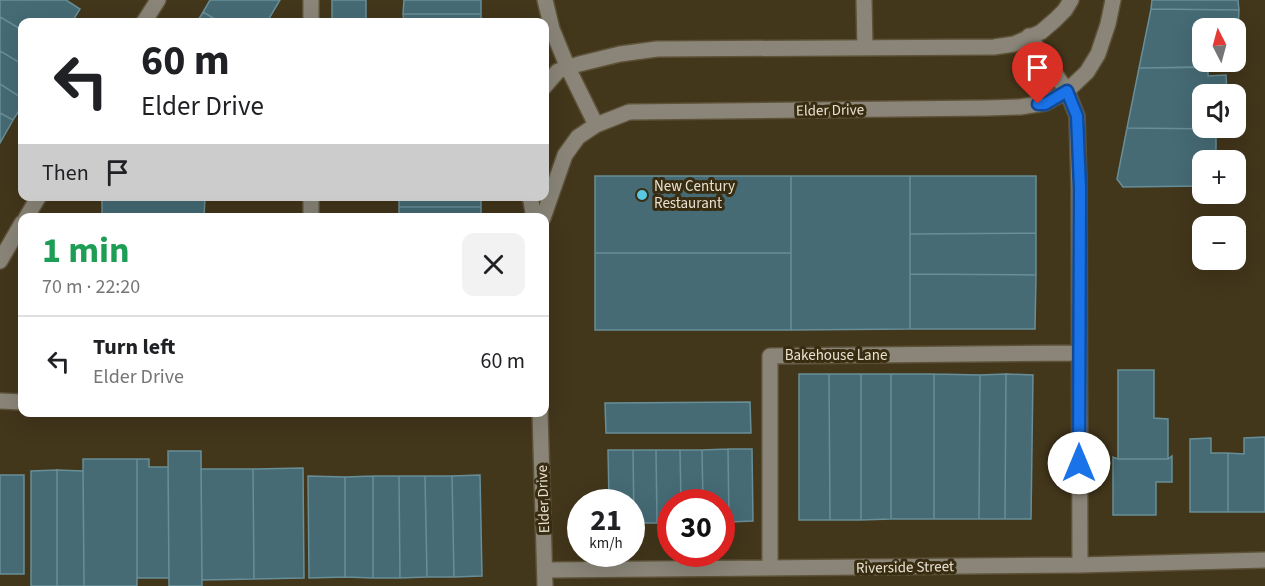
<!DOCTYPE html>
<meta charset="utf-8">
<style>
:root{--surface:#fff;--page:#f2f2f2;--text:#202124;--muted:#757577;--line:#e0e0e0}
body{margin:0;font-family:"Source Sans 3",sans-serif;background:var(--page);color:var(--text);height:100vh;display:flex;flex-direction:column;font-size:22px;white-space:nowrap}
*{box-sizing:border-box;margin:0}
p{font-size:20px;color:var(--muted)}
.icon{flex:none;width:33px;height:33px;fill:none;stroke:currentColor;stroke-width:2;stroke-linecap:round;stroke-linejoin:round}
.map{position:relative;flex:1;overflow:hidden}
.sheet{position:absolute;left:18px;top:213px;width:531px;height:204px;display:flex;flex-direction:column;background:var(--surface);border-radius:12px;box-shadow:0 6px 24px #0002}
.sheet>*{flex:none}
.top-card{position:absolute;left:18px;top:18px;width:531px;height:183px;border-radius:12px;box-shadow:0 6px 24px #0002;background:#fff;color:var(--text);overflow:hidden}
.needle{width:39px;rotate:354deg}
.tools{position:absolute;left:1192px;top:18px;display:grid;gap:12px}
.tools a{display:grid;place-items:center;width:54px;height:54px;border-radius:12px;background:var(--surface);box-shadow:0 6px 24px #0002;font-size:30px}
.speed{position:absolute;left:567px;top:489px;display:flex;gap:12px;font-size:30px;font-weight:700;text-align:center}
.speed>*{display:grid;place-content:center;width:78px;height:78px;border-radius:50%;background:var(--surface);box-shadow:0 6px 24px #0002;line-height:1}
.speed small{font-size:15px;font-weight:400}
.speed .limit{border:9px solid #d22;background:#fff;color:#111}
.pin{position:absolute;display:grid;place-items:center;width:51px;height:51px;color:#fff;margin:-62px -26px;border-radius:50% 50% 50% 0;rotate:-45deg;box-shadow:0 0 6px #0007}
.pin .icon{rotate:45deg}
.me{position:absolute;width:66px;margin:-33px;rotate:0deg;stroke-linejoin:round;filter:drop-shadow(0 0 4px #0008)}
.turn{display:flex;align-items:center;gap:21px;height:126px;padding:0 24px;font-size:27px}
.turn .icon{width:78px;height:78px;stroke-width:2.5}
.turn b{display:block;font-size:42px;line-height:51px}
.then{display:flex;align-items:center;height:57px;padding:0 24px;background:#0003;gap:12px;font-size:22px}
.round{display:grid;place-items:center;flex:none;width:63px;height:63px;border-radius:12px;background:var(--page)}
.headline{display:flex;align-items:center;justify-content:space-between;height:102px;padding:0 24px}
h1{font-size:36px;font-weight:700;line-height:45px;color:#1e9e55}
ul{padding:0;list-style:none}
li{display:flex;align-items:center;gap:18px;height:90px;padding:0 24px;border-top:2px solid var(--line)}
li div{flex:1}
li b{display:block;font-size:22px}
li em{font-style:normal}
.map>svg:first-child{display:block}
.building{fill:#466b75;stroke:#688e98;stroke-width:1.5}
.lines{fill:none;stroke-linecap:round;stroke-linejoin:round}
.minor-casing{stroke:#5d5238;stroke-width:18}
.minor{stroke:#8a8578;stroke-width:15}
.route-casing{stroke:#114b97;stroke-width:15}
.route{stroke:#1a73e8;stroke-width:10}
.poi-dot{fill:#59c8e4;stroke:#382c11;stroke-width:2}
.labels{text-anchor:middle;stroke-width:6;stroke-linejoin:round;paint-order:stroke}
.street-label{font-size:15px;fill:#e9e2d2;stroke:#382c11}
.poi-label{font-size:15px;fill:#e9e2d2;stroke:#382c11;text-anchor:start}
</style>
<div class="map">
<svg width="1265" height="586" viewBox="0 0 1265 586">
<rect width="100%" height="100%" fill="#42361b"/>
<path class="building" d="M0,0H66L80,9L72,22H22V30L0,17Z
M210,0H280L267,22H220L203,12Z
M332,0H366V22H332Z
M404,0H481V14H403Z
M1152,0H1238L1239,10L1151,9Z
M1151,9L1239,10L1238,30H1236V28H1203V62H1236V44H1239L1238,67L1139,68Z
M203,12L220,22H197Z
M403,14H481V22H404Z
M0,17L22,30V64L0,51Z
M0,51L22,64V98L0,84Z
M1208,67V76L1226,75L1227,94H1203V128H1216V129L1127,128L1139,68Z
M0,84L22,98V106L13,120L0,113Z
M0,113L13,120L0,143Z
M1127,128L1216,129V160H1203V186L1123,187L1117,179Z
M595,176H791V253H595Z
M791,176H910V329L791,330Z
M910,176H1036V233L910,234Z
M102,196H205L204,218H102Z
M399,196H481V207H399Z
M399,207H481V218H399Z
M1036,233V275L910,274V234Z
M595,253H791V330H595Z
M910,274L1036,275L1035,329H910Z
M1118,370H1154V418L1168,419V459H1118Z
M799,374H829L830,520H799Z
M829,374H861V520H830Z
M861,374H891V519L861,520Z
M891,374H934V519H891Z
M934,374L980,375L979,519H934Z
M1006,374L1005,519H979L980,375Z
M1006,374L1033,375L1031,519H1005Z
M750,402L751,433H606L605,403Z
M1265,437V512H1228V453L1244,454V438Z
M1211,438V453H1228V512H1190V439Z
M728,449L729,522H722V502H703L702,450Z
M728,449H752L753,521L729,522Z
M608,450H633L634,523H632V502H609Z
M633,450H656L657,523H634Z
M656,450H680L681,502H670V522L657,523Z
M680,450H702L703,502H681Z
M168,451H201L202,586H169Z
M1172,456V482H1156V515H1113V457L1118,459H1168Z
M83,459H137V586H84Z
M137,459H149V467H168L169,578H137Z
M303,468L304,578L254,579L253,469Z
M201,469H253L254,579L202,580Z
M57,470L83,471L84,586H57Z
M57,470V586H31V471Z
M0,475H24V574H0Z
M480,475L482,576L454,577L452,476Z
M308,476L345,477V577L309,578Z
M373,476V578L345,577V477Z
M373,476H399L400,578H373Z
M399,476H425L427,577L400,578Z
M425,476H452L454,577H427Z"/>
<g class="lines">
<defs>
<path id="minor" d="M311,0V22
M545,0L552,29L568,68L596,125
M864,0L865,48
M144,22L158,0
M1029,36L1067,91L1077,116L1079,188L1080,565
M544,87L558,71L579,64L620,54L657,49L994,47L1014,44L1041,32L1055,20L1065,10L1071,0
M311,196V218
M530,196L534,218
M26,218L39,196
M543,218L565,155L578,137L596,125L629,112L986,108L1020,107L1045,103L1067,91L1087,72L1098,54L1108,24L1113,0
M0,261L22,223
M0,401L22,402
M540,412L545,586
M770,568V356L1079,353
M546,570L1080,565L1265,560"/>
</defs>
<use href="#minor" class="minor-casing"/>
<use href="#minor" class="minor"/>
</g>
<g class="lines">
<defs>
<path id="route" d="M1038,104H1045L1067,91L1077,116L1080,188L1079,463"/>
</defs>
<use href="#route" class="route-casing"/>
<use href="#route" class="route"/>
</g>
<circle class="poi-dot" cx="642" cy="195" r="6"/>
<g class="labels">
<g class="street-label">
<text transform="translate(830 110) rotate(-1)" y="5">Elder Drive</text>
<text x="836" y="360">Bakehouse Lane</text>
<text transform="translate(543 499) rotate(-92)" y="5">Elder Drive</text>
<text transform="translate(905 567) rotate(-1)" y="5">Riverside Street</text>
</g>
<g class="poi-label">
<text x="654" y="191">New Century<tspan x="654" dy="17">Restaurant</tspan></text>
</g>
</g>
</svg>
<div class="tools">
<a><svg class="needle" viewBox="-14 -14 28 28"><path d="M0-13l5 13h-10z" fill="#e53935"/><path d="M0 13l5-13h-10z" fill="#757577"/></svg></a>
<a><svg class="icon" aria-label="sound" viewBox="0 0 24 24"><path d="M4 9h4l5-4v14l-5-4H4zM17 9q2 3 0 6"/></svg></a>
<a>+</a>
<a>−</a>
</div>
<div class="speed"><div>21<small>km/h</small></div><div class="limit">30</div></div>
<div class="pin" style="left:1038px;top:104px;background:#d93025"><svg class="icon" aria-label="arrive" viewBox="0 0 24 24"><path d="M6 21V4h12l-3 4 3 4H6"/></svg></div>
<svg class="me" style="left:1079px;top:463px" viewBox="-20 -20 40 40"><circle r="19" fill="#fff"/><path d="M0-13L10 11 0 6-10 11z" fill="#1a73e8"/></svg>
<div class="top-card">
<div class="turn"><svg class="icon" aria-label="left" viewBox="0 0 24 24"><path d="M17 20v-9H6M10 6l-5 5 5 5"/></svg><div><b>60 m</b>Elder Drive</div></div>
<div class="then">Then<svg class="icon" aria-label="arrive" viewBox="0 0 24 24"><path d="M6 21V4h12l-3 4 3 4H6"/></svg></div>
</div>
<section class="sheet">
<div class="headline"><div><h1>1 min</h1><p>70 m · 22:20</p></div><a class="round"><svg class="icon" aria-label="close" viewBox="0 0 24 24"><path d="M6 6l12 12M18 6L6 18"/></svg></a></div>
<ul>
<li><svg class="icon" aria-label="left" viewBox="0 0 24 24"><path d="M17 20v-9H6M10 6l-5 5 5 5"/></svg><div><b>Turn left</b><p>Elder Drive</p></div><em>60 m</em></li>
</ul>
</section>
</div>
